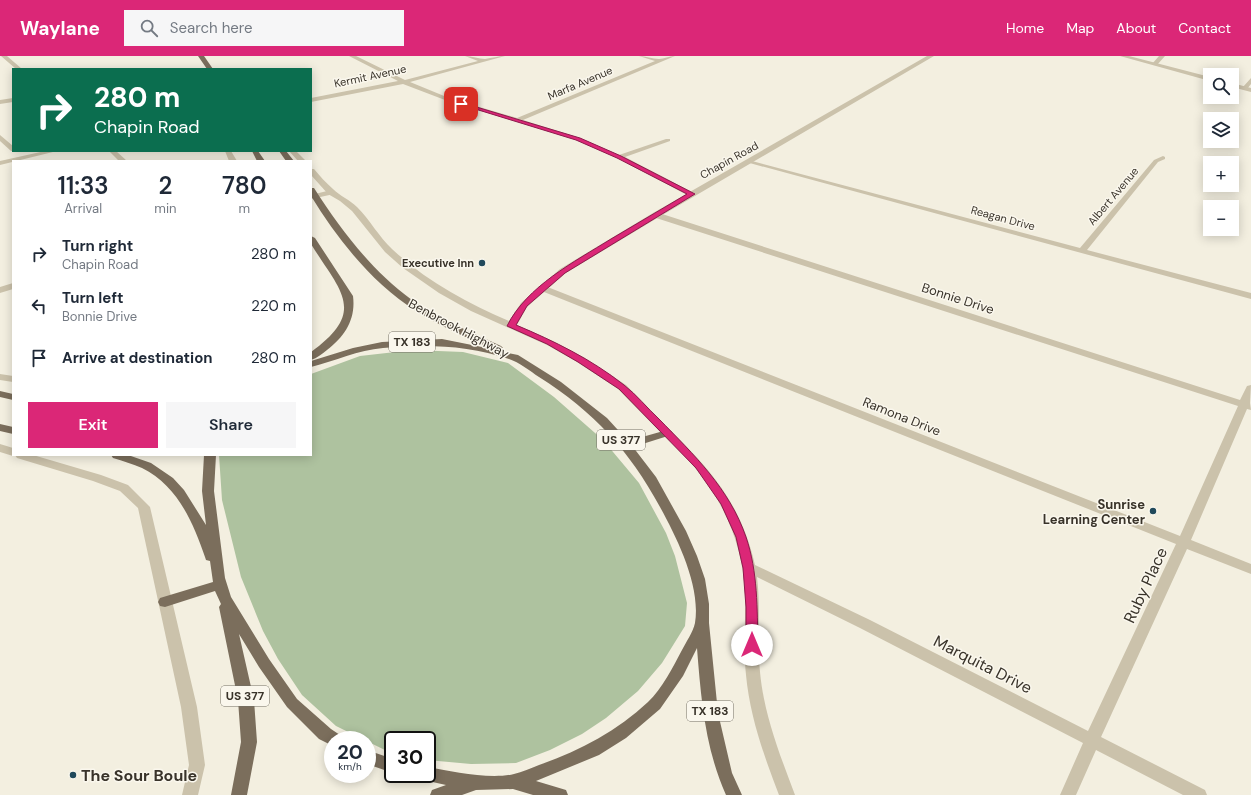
<!DOCTYPE html>
<meta charset="utf-8">
<style>
:root{--surface:#fff;--page:#f6f6f7;--text:#1f2937;--muted:#747a83;--accent:#db2777}
body{margin:0;font-family:"DM Sans",sans-serif;background:var(--page);color:var(--text);height:100vh;display:flex;flex-direction:column;font-size:15px;white-space:nowrap}
*{box-sizing:border-box;margin:0}
p{font-size:13px;color:var(--muted)}
.icon{flex:none;width:22px;height:22px;fill:none;stroke:currentColor;stroke-width:2;stroke-linecap:round;stroke-linejoin:round}
.map{position:relative;flex:1;overflow:hidden}
.drawer{position:absolute;left:12px;top:104px;width:300px;height:296px;display:flex;flex-direction:column;background:var(--surface);border-radius:0px;box-shadow:0 2px 10px #0003}
.drawer>*{flex:none}
.guide{position:absolute;left:12px;top:12px;width:300px;height:84px;border-radius:0px;box-shadow:0 2px 10px #0003;background:#0b6e4f;color:#fff;overflow:hidden}
.tools{position:absolute;left:1203px;top:12px;display:grid;gap:8px}
.tools a{display:grid;place-items:center;width:36px;height:36px;border-radius:0px;background:var(--surface);box-shadow:0 2px 10px #0003;font-size:20px}
.speed{position:absolute;left:324px;top:675px;display:flex;gap:8px;font-size:20px;font-weight:700;text-align:center}
.speed>*{display:grid;place-content:center;width:52px;height:52px;border-radius:50%;background:var(--surface);box-shadow:0 2px 10px #0003;line-height:1}
.speed small{font-size:10px;font-weight:400}
.speed .limit{border:2px solid #111;border-radius:6px;background:#fff;color:#111}
.pin{position:absolute;display:grid;place-items:center;width:34px;height:34px;color:#fff;margin:-17px;border-radius:8px;box-shadow:0 2px 6px #0006}
.me{position:absolute;width:44px;margin:-22px;rotate:0deg;stroke-linejoin:round;filter:drop-shadow(0 0 3px #0008)}
.turn{display:flex;align-items:center;gap:14px;height:84px;padding:0 16px;font-size:18px}
.turn .icon{width:52px;height:52px;stroke-width:2.5}
.turn b{display:block;font-size:28px;line-height:34px}
.eta{display:flex;justify-content:space-evenly;align-items:center;height:68px;text-align:center}
.eta b{font-size:24px;font-weight:600;line-height:28px}
.primary-button{display:flex;gap:8px;margin-top:auto;padding:8px 16px}
.primary-button a{flex:1;height:46px;border-radius:0px;background:var(--accent);color:#fff;font-size:16px;font-weight:600;line-height:46px;text-align:center}
.primary-button a+a{background:var(--page);color:var(--text)}
ul{padding:0;list-style:none}
li{display:flex;align-items:center;gap:12px;height:52px;padding:0 16px}
li div{flex:1}
li b{display:block;font-size:15px}
li em{font-style:normal}
header{display:flex;align-items:center;gap:24px;box-sizing:border-box;height:56px;padding:0 20px;background:var(--accent);color:#fff}
header strong{font-size:19px}
nav{display:flex;gap:22px;margin-inline-start:auto;font-size:14px}
.search{width:280px;height:36px;background:var(--page);display:flex;align-items:center;gap:10px;box-sizing:border-box;padding:0 14px;border-radius:0px;color:var(--muted);font-size:15px}
.map>svg:first-child{display:block}
.green{fill:#aec29f}
.lines{fill:none;stroke-linecap:round;stroke-linejoin:round}
.minor{fill:#cbc2ab;fill-rule:evenodd}
.tertiary{fill:#cbc2ab;fill-rule:evenodd}
.primary{fill:#7b6e5c;fill-rule:evenodd}
.route{fill:#db2777;stroke:#8e194d}
.poi-dot{fill:#20495b;stroke:#faf7ed;stroke-width:1.5}
.labels{text-anchor:middle;stroke-width:3;stroke-linejoin:round;paint-order:stroke}
.far-street-label{font-size:11px;fill:#39332a;stroke:#faf7ed}
.far-poi-label{font-size:11px;font-weight:bold;fill:#39332a;stroke:#faf7ed;text-anchor:end}
.shield{fill:#faf7ed;stroke:#736e64;stroke-width:1}
.shield-label{font-size:12px;font-weight:bold;fill:#39332a}
.street-label{font-size:13px;fill:#39332a;stroke:#faf7ed}
.poi-label{font-size:13px;font-weight:bold;fill:#39332a;stroke:#faf7ed;text-anchor:end}
.near-street-label{font-size:16px;fill:#39332a;stroke:#faf7ed}
.near-poi-label{font-size:16px;font-weight:bold;fill:#39332a;stroke:#faf7ed;text-anchor:start}
</style>
<header>
<strong>Waylane</strong>
<div class="search"><svg class="icon" aria-label="search" viewBox="0 0 24 24"><circle cx="10" cy="10" r="6"/><path d="M15 15l6 6"/></svg>Search here</div>
<nav><a>Home</a><a>Map</a><a>About</a><a>Contact</a></nav>
</header>
<div class="map">
<svg width="1251" height="739" viewBox="0 0 1251 739">
<rect width="100%" height="100%" fill="#f3efe0"/>
<path class="green" d="M413,294L463,296L508,307L554,341L603,384L639,427L666,477L675,500L687,547L685,570L662,607L638,635L606,662L582,678L550,694L516,707L471,708L427,704V684H393V698L336,670L302,639L278,603L263,575L241,521L222,444L219,399H311V318L360,300Z"/>
<g class="lines">
<path class="minor" d="M349,0H356L405,24L478,5L465,0C472,0 479,3 485,3C492,2 498,0 505,0L410,26L449,42L517,62L655,5L639,0C646,0 652,3 659,3C664,3 669,0 675,0L523,64L580,82L619,99L666,83H670V85L625,101L696,138L695,140H689L617,102L576,84L445,44L403,28L311,46V42L398,25Z
M1159,0H1165L1157,9H1153L1152,8Z
M1251,22V28L1247,33H1243V31Z
M13,42V46L0,48V44Z
M0,79L13,90V95H15H11L0,85Z
M109,95H116L127,105H119Z
M225,95H231L237,105H229Z
M1163,100L1165,101V103L1158,106L1087,194L1251,237V243L746,106L748,105H752L1080,192L1154,104Z
M331,134L335,136L334,138L311,143V139Z
M653,157H659L1240,344L1247,330L1251,329L1250,347L1251,354L1247,353L1191,484L1251,508V518L1187,493L1101,681L1205,734L1207,739H1183L1096,694L1076,739H1060L1083,687L860,572L757,521C761,553 757,585 760,616C764,659 780,699 795,739H779C764,700 750,661 746,619C743,592 746,564 745,537C743,491 725,447 695,412C685,400 674,390 663,379L661,377L663,375H671C714,417 741,449 755,509L870,564L1088,675L1176,488L539,234L538,232L539,230H545L1180,480L1238,350L653,161Z
M13,227V233L0,237V231Z
M0,318L13,320V326L0,324Z
M0,388L13,392V399H15L13,400L0,396Z
M15,399H33L101,419L128,429L150,451L197,651L205,709L198,739H182L189,709L181,651L138,452L120,435L93,425L17,402Z"/>
<path class="tertiary" d="M1,0H7L22,13H16Z
M927,0H934L659,161L566,217L527,251L517,269L553,285L585,302L626,329L671,375L673,377L667,380L663,379L618,333L577,306L547,289L471,255L439,237L403,212L385,196L352,155L340,145L328,138L311,119V113H314C320,120 326,127 333,133C340,140 350,144 357,151C370,164 379,181 392,193C426,225 467,247 509,265L521,247L560,213L653,157Z
M1120,0H1129L1210,21V25Z
M1232,27L1251,32V36L1232,31Z
M45,95H57L0,109V105Z
M289,95H296L306,105H298Z"/>
<path class="primary" d="M198,0H204L213,13H207Z
M252,95H258L265,105H257Z
M279,95H286L294,105H286Z
M311,132H314C341,174 371,214 412,244C439,263 471,276 501,290L503,292L499,295L518,299L561,326L607,362L628,385L667,374L671,375L673,377L671,379L633,391L656,421L686,475L697,500L705,523L709,548V567L718,657L732,717L742,739H726C705,692 701,643 697,592L683,620L660,653L626,682L599,699L536,725L566,734L568,739H533L513,733L476,734L462,739H430L432,734L446,729L419,723L417,718H427V711C452,715 489,724 514,718C522,716 531,712 539,709C579,695 617,675 648,646C662,633 673,611 682,594C686,586 693,576 695,567C701,530 677,482 660,451C629,394 594,356 539,321C530,315 519,306 509,303C468,289 425,288 383,292C358,294 335,305 311,311V305L353,292L382,286L442,283L492,293C466,281 440,270 416,255C372,227 338,184 311,140Z
M311,180L315,182L353,240C356,263 345,280 327,294C322,298 317,302 311,304V296C368,255 340,235 311,188Z
M0,335L13,338V344L0,341Z
M0,368L13,371V378L0,375Z
M111,399H128L151,407L173,422L184,434L206,469L202,435L204,399H216L214,435L225,522L231,541L269,603L297,643L331,673L340,679L342,684H333V690L319,683L287,651L259,611L239,578L254,644L257,686L247,739H231L241,686L238,644L219,551L221,548L215,535L165,551L160,550L158,546L160,542L213,526L210,505L206,504L205,501C193,466 177,429 142,412C133,408 123,405 113,402Z
M367,694L393,703V717L367,708Z"/>
</g>
<path class="route" d="M459,48L463,47L580,82L621,100L695,138L565,217L527,250L516,269C554,285 591,303 624,329C637,339 647,352 659,363C694,399 729,432 746,481C758,516 757,553 758,589L756,592L752,594L747,592L746,589V551L743,512L736,481L721,448L696,412L619,333L578,306L547,288L507,270C527,230 574,206 611,183C636,168 662,153 687,138L617,102L576,84Z"/>
<g class="poi-dot">
<circle cx="482" cy="207" r="4"/>
<circle cx="1153" cy="455" r="4"/>
<circle cx="73" cy="719" r="4"/>
</g>
<g class="labels">
<g class="far-street-label">
<text transform="translate(370 20) rotate(-12)" y="4">Kermit Avenue</text>
<text transform="translate(580 27) rotate(-23)" y="4">Marfa Avenue</text>
<text transform="translate(729 104) rotate(-29)" y="4">Chapin Road</text>
<text transform="translate(1113 140) rotate(-50)" y="4">Albert Avenue</text>
<text transform="translate(1003 162) rotate(15)" y="4">Reagan Drive</text>
</g>
<g class="far-poi-label">
<text x="474" y="211">Executive Inn</text>
</g>
<g class="shield">
<rect x="389" y="276" width="46" height="20" rx="3"/>
<rect x="597" y="374" width="48" height="20" rx="3"/>
<rect x="221" y="630" width="48" height="20" rx="3"/>
<rect x="687" y="645" width="46" height="20" rx="3"/>
</g>
<g class="shield-label">
<text x="412" y="290">TX 183</text>
<text x="621" y="388">US 377</text>
<text x="245" y="644">US 377</text>
<text x="710" y="659">TX 183</text>
</g>
<g class="street-label">
<text transform="translate(958 242) rotate(18)" y="5">Bonnie Drive</text>
<text transform="translate(459 272) rotate(28)" y="5">Benbrook Highway</text>
<text transform="translate(902 360) rotate(22)" y="5">Ramona Drive</text>
</g>
<g class="poi-label">
<text x="1145" y="453">Sunrise<tspan x="1145" dy="15">Learning Center</tspan></text>
</g>
<g class="near-street-label">
<text transform="translate(1145 529) rotate(-65)" y="6">Ruby Place</text>
<text transform="translate(983 608) rotate(27)" y="6">Marquita Drive</text>
</g>
<g class="near-poi-label">
<text x="81" y="725">The Sour Boule</text>
</g>
</g>
</svg>
<div class="tools">
<a><svg class="icon" aria-label="search" viewBox="0 0 24 24"><circle cx="10" cy="10" r="6"/><path d="M15 15l6 6"/></svg></a>
<a><svg class="icon" aria-label="layers" viewBox="0 0 24 24"><path d="M12 4l9 5-9 5-9-5zM3 14l9 5 9-5"/></svg></a>
<a>+</a>
<a>−</a>
</div>
<div class="speed"><div>20<small>km/h</small></div><div class="limit">30</div></div>
<div class="pin" style="left:461px;top:48px;background:#d93025"><svg class="icon" aria-label="arrive" viewBox="0 0 24 24"><path d="M6 21V4h12l-3 4 3 4H6"/></svg></div>
<svg class="me" style="left:752px;top:589px" viewBox="-20 -20 40 40"><circle r="19" fill="#fff"/><path d="M0-13L10 11 0 6-10 11z" fill="#db2777"/></svg>
<div class="guide">
<div class="turn"><svg class="icon" aria-label="right" viewBox="0 0 24 24"><path d="M7 20v-9h11M14 6l5 5-5 5"/></svg><div><b>280 m</b>Chapin Road</div></div>
</div>
<section class="drawer">
<div class="eta">
<div><b>11:33</b><p>Arrival</p></div>
<div><b>2</b><p>min</p></div>
<div><b>780</b><p>m</p></div>
</div>
<ul>
<li><svg class="icon" aria-label="right" viewBox="0 0 24 24"><path d="M7 20v-9h11M14 6l5 5-5 5"/></svg><div><b>Turn right</b><p>Chapin Road</p></div><em>280 m</em></li>
<li><svg class="icon" aria-label="left" viewBox="0 0 24 24"><path d="M17 20v-9H6M10 6l-5 5 5 5"/></svg><div><b>Turn left</b><p>Bonnie Drive</p></div><em>220 m</em></li>
<li><svg class="icon" aria-label="arrive" viewBox="0 0 24 24"><path d="M6 21V4h12l-3 4 3 4H6"/></svg><div><b>Arrive at destination</b></div><em>280 m</em></li>
</ul>
<div class="primary-button"><a>Exit</a><a>Share</a></div>
</section>
</div>
